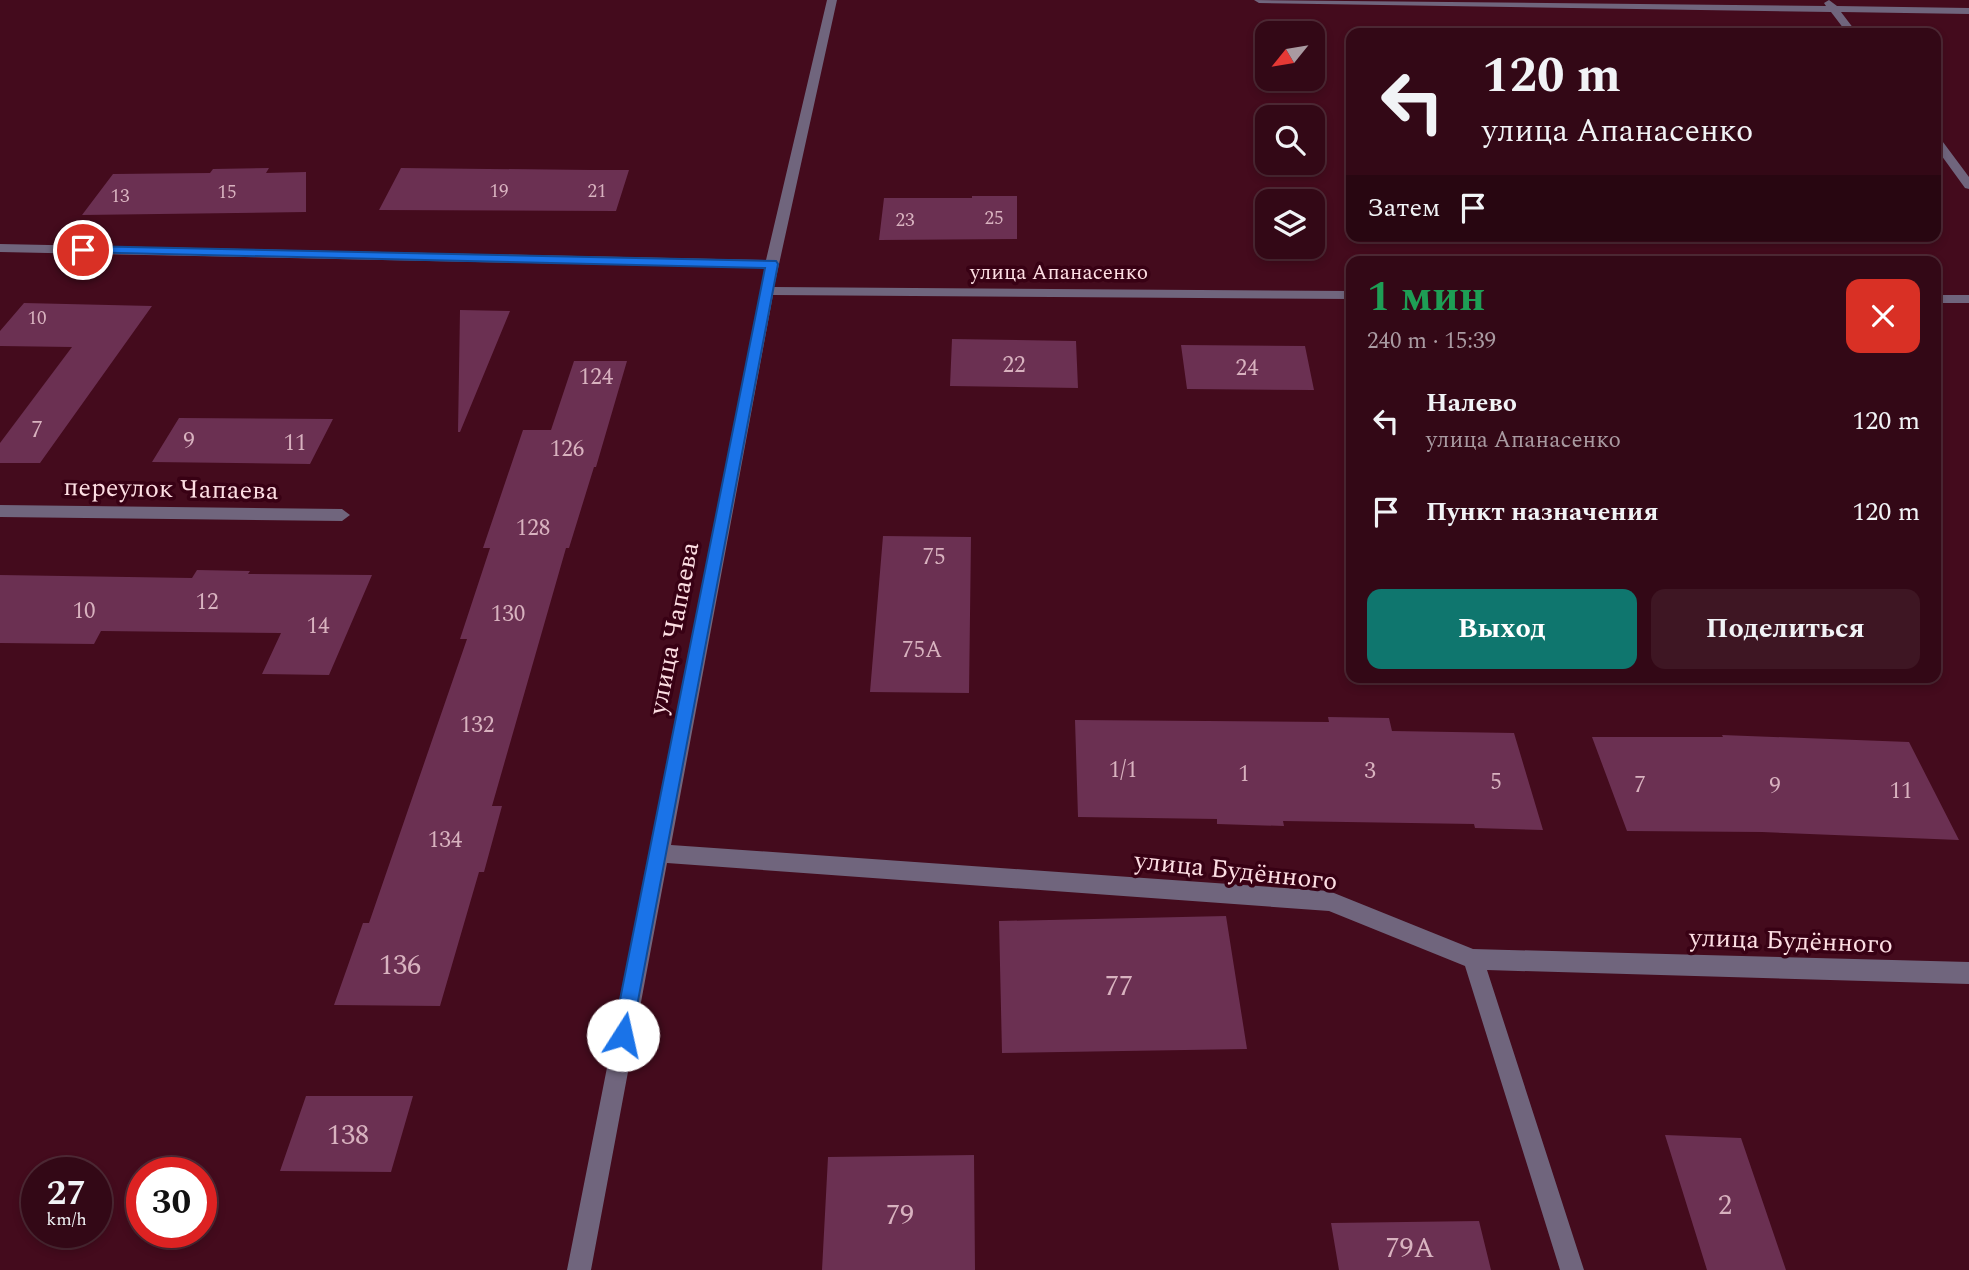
<!DOCTYPE html>
<html lang="ru">
<meta charset="utf-8">
<style>
:root{--surface:#330816;--page:#3e1623;--text:#f1f3f6;--muted:#a99aa1;--line:#4e2935;--accent:#0f766e}
body{margin:0;font-family:Spectral,serif;background:var(--page);color:var(--text);height:100vh;display:flex;flex-direction:column;font-size:26px;white-space:nowrap}
*{box-sizing:border-box;margin:0}
p{font-size:23px;color:var(--muted)}
.icon{flex:none;width:38px;height:38px;fill:none;stroke:currentColor;stroke-width:2;stroke-linecap:round;stroke-linejoin:round}
.map{position:relative;flex:1;overflow:hidden}
.side{position:absolute;left:1346px;top:256px;width:595px;height:427px;display:flex;flex-direction:column;background:var(--surface);border-radius:14px;box-shadow:0 4px 10px #0003,0 0 0 2px var(--line)}
.side>*{flex:none}
.banner{position:absolute;left:1346px;top:28px;width:595px;height:214px;border-radius:14px;box-shadow:0 4px 10px #0003,0 0 0 2px var(--line);background:#330816;color:var(--text);overflow:hidden}
.needle{width:46px;rotate:240deg}
.tools{position:absolute;left:1255px;top:21px;display:grid;gap:14px}
.tools a{display:grid;place-items:center;width:70px;height:70px;border-radius:14px;background:var(--surface);box-shadow:0 4px 10px #0003,0 0 0 2px var(--line);font-size:35px}
.speed{position:absolute;left:21px;top:1157px;display:flex;gap:14px;font-size:35px;font-weight:700;text-align:center}
.speed>*{display:grid;place-content:center;width:91px;height:91px;border-radius:50%;background:var(--surface);box-shadow:0 4px 10px #0003,0 0 0 2px var(--line);line-height:1}
.speed small{font-size:18px;font-weight:400}
.speed .limit{border:10px solid #d22;background:#fff;color:#111}
.pin{position:absolute;display:grid;place-items:center;width:60px;height:60px;color:#fff;margin:-30px;border:4px solid #fff;border-radius:50%;box-shadow:0 2px 7px #0007}
.me{position:absolute;width:77px;margin:-38px;rotate:10deg;stroke-linejoin:round;filter:drop-shadow(0 0 5px #0008)}
.turn{display:flex;align-items:center;gap:24px;height:147px;padding:0 21px;font-size:32px}
.turn .icon{width:91px;height:91px;stroke-width:2.5}
.turn b{display:block;font-size:49px;line-height:60px}
.then{display:flex;align-items:center;height:66px;padding:0 21px;background:#0003;gap:14px;font-size:26px}
.round{display:grid;place-items:center;flex:none;width:74px;height:74px;border-radius:14px;background:var(--page)}
.head{display:flex;align-items:center;justify-content:space-between;height:119px;padding:0 21px}
h1{font-size:42px;font-weight:700;line-height:52px;color:#1e9e55}
.button{display:flex;gap:14px;margin-top:auto;padding:14px 21px}
.button a{flex:1;height:80px;border-radius:14px;background:var(--accent);color:#fff;font-size:28px;font-weight:700;line-height:80px;text-align:center}
.button a+a{background:var(--page);color:var(--text)}
ul{padding:0;list-style:none}
li{display:flex;align-items:center;gap:21px;height:91px;padding:0 21px}
li div{flex:1}
li b{display:block;font-size:26px}
li em{font-style:normal}
.map>svg:first-child{display:block}
.building{fill:#6b3052}
.lines{fill:none;stroke-linecap:round;stroke-linejoin:round}
.street{fill:#70657d;fill-rule:evenodd}
.route{fill:#1a73e8;stroke:#114b97;stroke-width:2}
.labels{text-anchor:middle;stroke-width:7;stroke-linejoin:round;paint-order:stroke}
.far-number-label{font-size:19px;fill:#d8b2bf}
.far-street-label{font-size:21px;fill:#fddee3;stroke:#380114}
.number-label{font-size:23px;fill:#d8b2bf}
.street-label{font-size:26px;fill:#fddee3;stroke:#380114}
.near-number-label{font-size:28px;fill:#d8b2bf}
</style>
<div class="map">
<svg width="1969" height="1270" viewBox="0 0 1969 1270">
<rect width="100%" height="100%" fill="#440b1d"/>
<path class="building" d="M269,168L266,173L306,172V212L82,215L113,174L210,173L213,169Z
M401,168L592,170H629L616,211L379,210Z
M972,196H1017V239L879,240L884,198H972Z
M24,303L152,306L40,463H0V443L72,347L0,346V331Z
M460,310L510,311L460,432H458Z
M952,339L1076,341L1078,388L950,386Z
M1181,345L1305,346L1314,390L1187,389Z
M574,361H627L596,467H594L569,548H566L492,806H502L484,872H479L440,1006L334,1005L363,923H369L467,639H460L490,548H483L523,430H551Z
M179,418L333,419L310,464L152,462Z
M883,536L971,537L969,693L870,692Z
M197,570L250,571L248,574L372,575L329,675L262,674L281,633L101,631L94,644L0,643V575L192,578Z
M1328,717L1389,718L1392,731L1514,733L1543,830L1475,828L1474,824L1283,821L1284,826L1217,824V819L1078,817L1075,720L1329,722Z
M1722,735L1909,742L1959,840L1762,832L1627,831L1592,737H1723Z
M1226,916L1247,1049L1002,1053L999,921Z
M306,1096H413L391,1172L280,1171Z
M1665,1135L1741,1138L1786,1270H1707Z
M974,1155L975,1270H822L828,1157Z
M1479,1221L1491,1270H1339L1331,1223Z"/>
<g class="lines">
<path class="street" d="M827,0H837L774,287L1351,291V299L773,295L671,845L1329,891L1473,949L1969,962V984L1487,970L1584,1270H1560L1465,966L1329,911L667,863L591,1270H567L765,268L0,252V244L766,260Z
M1254,0L1826,6L1824,3L1829,0L1837,6L1969,8V14L1841,12L1857,33H1847L1831,12L1259,3Z
M1936,137L1940,138L1969,177V189L1965,188L1936,148Z
M1936,295H1969V303H1936Z
M0,505L342,509L350,515L342,521L0,517Z"/>
</g>
<path class="route" d="M83,246L776,261L778,264L630,1043L623,1046L616,1043L613,1035L765,268L78,252V247Z"/>
<g class="labels">
<g class="far-number-label">
<text x="499" y="197">19</text>
<text x="597" y="197">21</text>
<text x="227" y="198">15</text>
<text x="120" y="202">13</text>
<text x="994" y="224">25</text>
<text x="905" y="226">23</text>
<text x="37" y="324">10</text>
</g>
<g class="far-street-label">
<text x="1059" y="279">улица Апанасенко</text>
</g>
<g class="number-label">
<text x="1014" y="372">22</text>
<text x="1247" y="375">24</text>
<text x="596" y="384">124</text>
<text x="37" y="437">7</text>
<text x="189" y="448">9</text>
<text x="295" y="450">11</text>
<text x="567" y="456">126</text>
<text x="533" y="535">128</text>
<text x="934" y="564">75</text>
<text x="207" y="609">12</text>
<text x="84" y="618">10</text>
<text x="508" y="621">130</text>
<text x="318" y="633">14</text>
<text x="922" y="657">75А</text>
<text x="477" y="732">132</text>
<text x="1123" y="777">1/1</text>
<text x="1370" y="778">3</text>
<text x="1244" y="781">1</text>
<text x="1496" y="789">5</text>
<text x="1640" y="792">7</text>
<text x="1775" y="793">9</text>
<text x="1901" y="798">11</text>
<text x="445" y="847">134</text>
</g>
<g class="street-label">
<text transform="translate(171 488) rotate(1)" y="9">переулок Чапаева</text>
<text transform="translate(673 628) rotate(-79)" y="9">улица Чапаева</text>
<text transform="translate(1236 870) rotate(6)" y="9">улица Будённого</text>
<text transform="translate(1791 940) rotate(2)" y="9">улица Будённого</text>
</g>
<g class="near-number-label">
<text x="400" y="974">136</text>
<text x="1119" y="995">77</text>
<text x="348" y="1144">138</text>
<text x="1725" y="1214">2</text>
<text x="900" y="1224">79</text>
<text x="1410" y="1257">79А</text>
</g>
</g>
</svg>
<div class="tools">
<a><svg class="needle" viewBox="-14 -14 28 28"><path d="M0-13l5 13h-10z" fill="#e53935"/><path d="M0 13l5-13h-10z" fill="#a99aa1"/></svg></a>
<a><svg class="icon" aria-label="search" viewBox="0 0 24 24"><circle cx="10" cy="10" r="6"/><path d="M15 15l6 6"/></svg></a>
<a><svg class="icon" aria-label="layers" viewBox="0 0 24 24"><path d="M12 4l9 5-9 5-9-5zM3 14l9 5 9-5"/></svg></a>
</div>
<div class="speed"><div>27<small>km/h</small></div><div class="limit">30</div></div>
<div class="pin" style="left:83px;top:250px;background:#d93025"><svg class="icon" aria-label="arrive" viewBox="0 0 24 24"><path d="M6 21V4h12l-3 4 3 4H6"/></svg></div>
<svg class="me" style="left:623px;top:1035px" viewBox="-20 -20 40 40"><circle r="19" fill="#fff"/><path d="M0-13L10 11 0 6-10 11z" fill="#1a73e8"/></svg>
<div class="banner">
<div class="turn"><svg class="icon" aria-label="left" viewBox="0 0 24 24"><path d="M17 20v-9H6M10 6l-5 5 5 5"/></svg><div><b>120 m</b>улица Апанасенко</div></div>
<div class="then">Затем<svg class="icon" aria-label="arrive" viewBox="0 0 24 24"><path d="M6 21V4h12l-3 4 3 4H6"/></svg></div>
</div>
<section class="side">
<div class="head"><div><h1>1 мин</h1><p>240 m · 15:39</p></div><a class="round" style="background:#d93025;color:#fff"><svg class="icon" aria-label="close" viewBox="0 0 24 24"><path d="M6 6l12 12M18 6L6 18"/></svg></a></div>
<ul>
<li><svg class="icon" aria-label="left" viewBox="0 0 24 24"><path d="M17 20v-9H6M10 6l-5 5 5 5"/></svg><div><b>Налево</b><p>улица Апанасенко</p></div><em>120 m</em></li>
<li><svg class="icon" aria-label="arrive" viewBox="0 0 24 24"><path d="M6 21V4h12l-3 4 3 4H6"/></svg><div><b>Пункт назначения</b></div><em>120 m</em></li>
</ul>
<div class="button"><a>Выход</a><a>Поделиться</a></div>
</section>
</div>
